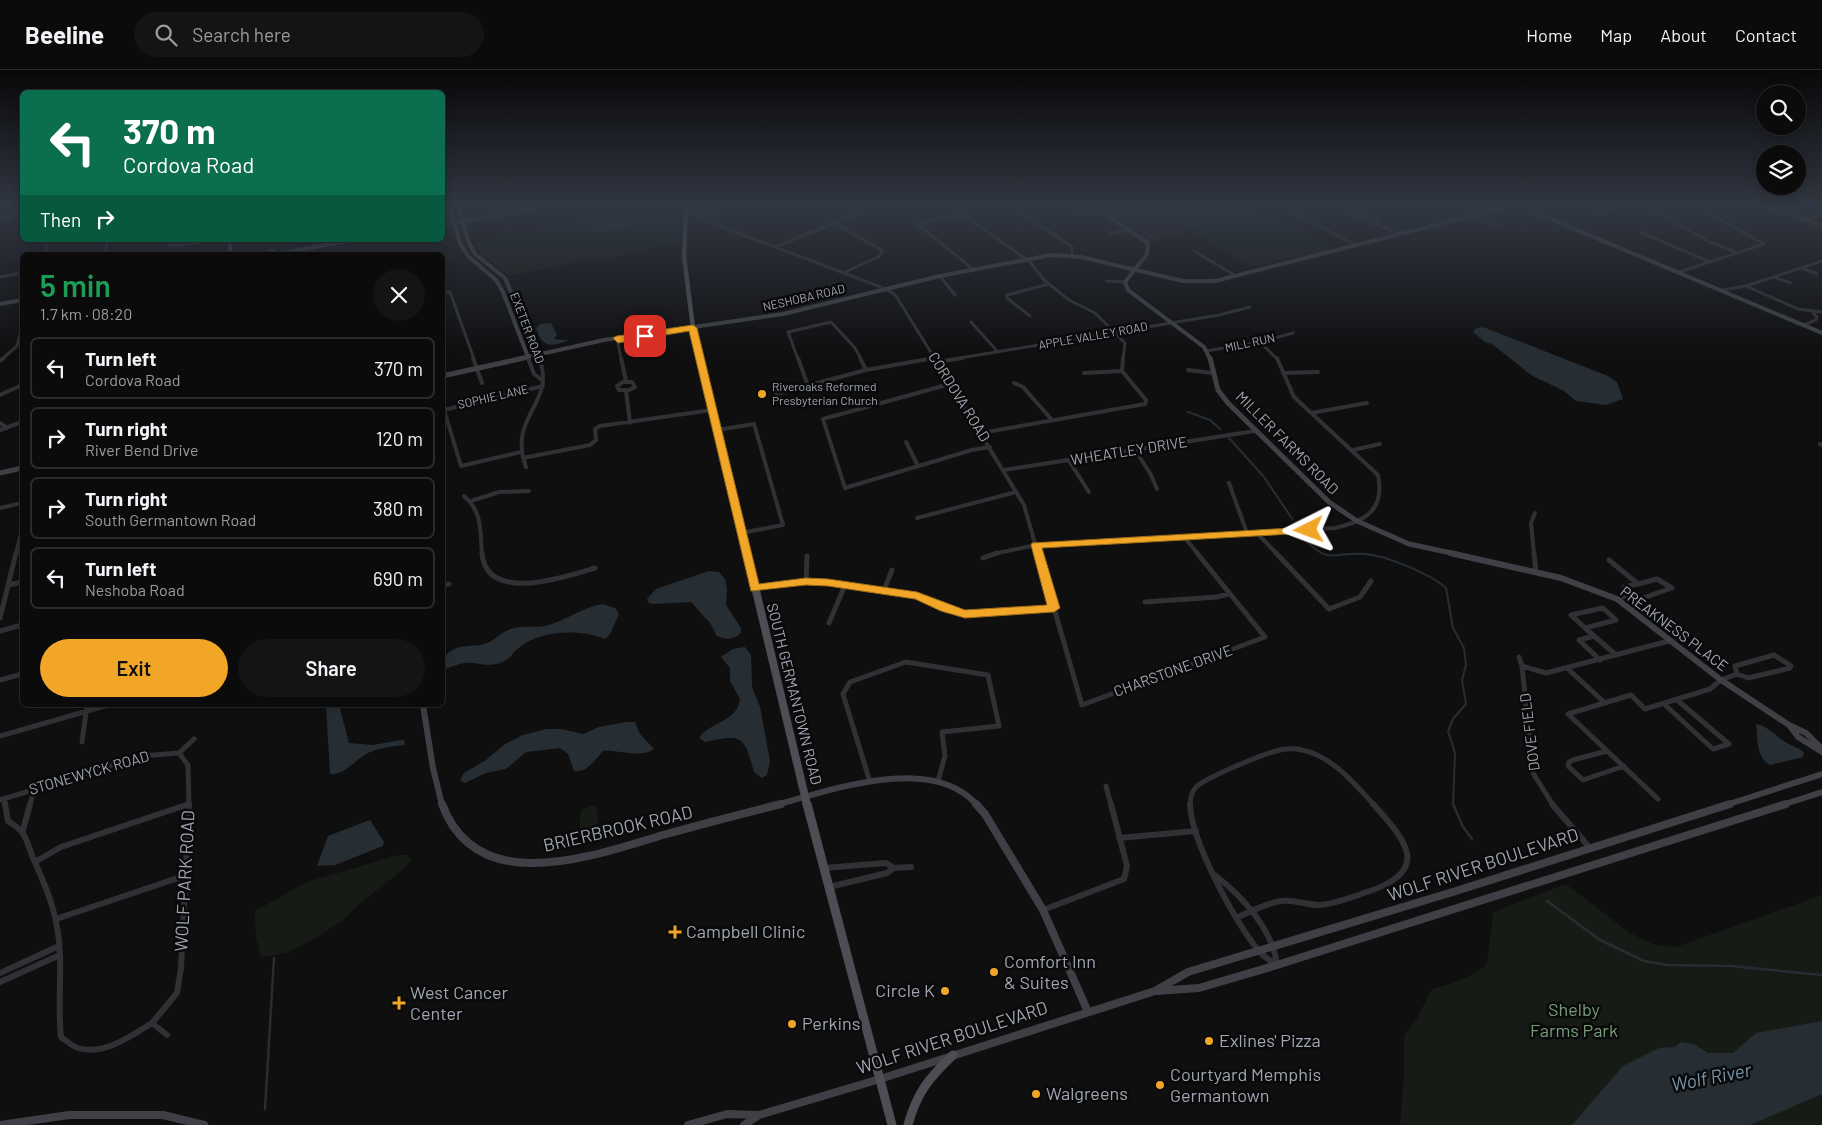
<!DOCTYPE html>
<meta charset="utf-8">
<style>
:root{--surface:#0b0b0c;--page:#141415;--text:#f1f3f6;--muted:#9a9b9d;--line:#2b2b2d;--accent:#f1a627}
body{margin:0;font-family:Barlow,sans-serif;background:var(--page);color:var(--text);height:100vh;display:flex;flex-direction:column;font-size:19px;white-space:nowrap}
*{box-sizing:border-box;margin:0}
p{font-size:16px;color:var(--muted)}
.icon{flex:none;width:28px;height:28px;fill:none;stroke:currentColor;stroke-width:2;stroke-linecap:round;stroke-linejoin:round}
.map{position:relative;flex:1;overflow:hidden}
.details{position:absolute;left:20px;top:182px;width:425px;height:455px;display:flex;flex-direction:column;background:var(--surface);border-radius:8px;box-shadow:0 2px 12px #0003,0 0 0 1px var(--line)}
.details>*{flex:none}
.hud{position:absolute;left:20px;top:20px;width:425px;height:152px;border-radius:8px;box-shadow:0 2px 12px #0003,0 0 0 1px var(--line);background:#0b6e4f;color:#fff;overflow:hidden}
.buttons{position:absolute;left:1756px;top:15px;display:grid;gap:10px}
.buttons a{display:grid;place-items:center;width:50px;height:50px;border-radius:50%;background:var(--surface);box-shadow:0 2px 12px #0003,0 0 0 1px var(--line);font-size:25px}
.pin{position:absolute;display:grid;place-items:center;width:42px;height:42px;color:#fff;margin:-21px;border-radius:10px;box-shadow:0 2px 8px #0006}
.me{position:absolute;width:55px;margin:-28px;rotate:267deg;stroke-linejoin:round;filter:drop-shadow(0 0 4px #0008)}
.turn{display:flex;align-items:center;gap:18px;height:105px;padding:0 20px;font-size:22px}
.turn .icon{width:65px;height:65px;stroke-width:2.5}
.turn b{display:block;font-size:35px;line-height:42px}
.then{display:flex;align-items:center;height:48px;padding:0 20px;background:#0003;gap:10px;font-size:19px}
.round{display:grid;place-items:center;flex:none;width:52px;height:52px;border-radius:26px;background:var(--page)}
.headline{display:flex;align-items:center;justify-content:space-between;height:85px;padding:0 20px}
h1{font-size:30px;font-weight:600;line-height:38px;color:#1e9e55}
.cta{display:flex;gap:10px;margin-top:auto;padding:10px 20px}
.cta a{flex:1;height:58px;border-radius:30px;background:var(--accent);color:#111;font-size:20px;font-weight:600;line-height:58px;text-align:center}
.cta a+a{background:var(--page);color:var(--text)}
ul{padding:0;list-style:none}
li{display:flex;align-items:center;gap:15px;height:62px;margin:0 10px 8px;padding:0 10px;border:2px solid var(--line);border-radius:8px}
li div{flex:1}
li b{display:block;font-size:19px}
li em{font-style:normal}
header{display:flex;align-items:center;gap:30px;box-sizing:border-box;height:70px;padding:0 25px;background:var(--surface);border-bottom:1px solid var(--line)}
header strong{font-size:24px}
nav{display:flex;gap:28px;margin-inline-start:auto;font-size:18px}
.search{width:350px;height:45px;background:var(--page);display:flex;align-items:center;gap:12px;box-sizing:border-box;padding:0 18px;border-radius:28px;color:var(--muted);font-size:19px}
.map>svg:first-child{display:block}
.built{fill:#1b1b1d}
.green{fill:#161b16}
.water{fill:#262e34}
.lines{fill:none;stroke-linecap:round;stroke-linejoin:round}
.stream-far1{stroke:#262e34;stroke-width:2}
.stream{stroke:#262e34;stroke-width:2.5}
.street-far3{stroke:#303135;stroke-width:3}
.street-far2{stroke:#303135;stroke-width:4}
.street-far1{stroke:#303135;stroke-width:5}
.street{stroke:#303135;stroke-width:6}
.secondary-far3{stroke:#3e4045;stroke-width:4}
.secondary-far2{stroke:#3e4045;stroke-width:5}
.secondary-far1{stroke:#3e4045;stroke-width:6}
.secondary{stroke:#3e4045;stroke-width:8}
.primary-far3{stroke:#4c4e54;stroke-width:4.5}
.primary-far2{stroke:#4c4e54;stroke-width:5.5}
.primary-far1{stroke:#4c4e54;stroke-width:8}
.primary{stroke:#4c4e54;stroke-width:9}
.route{fill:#f1a627;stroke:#9d6c19}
.poi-dot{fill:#f1a627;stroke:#0a0a0b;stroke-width:2}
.labels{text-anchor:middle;stroke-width:5;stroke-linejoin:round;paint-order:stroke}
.far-street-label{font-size:12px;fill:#a0a6b1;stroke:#0a0a0b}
.far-poi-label{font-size:12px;fill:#a0a6b1;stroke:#0a0a0b;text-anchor:start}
.street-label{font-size:15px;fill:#a0a6b1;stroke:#0a0a0b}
.near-street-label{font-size:18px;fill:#a0a6b1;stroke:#0a0a0b}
.near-poi-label{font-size:18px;fill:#a0a6b1;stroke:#0a0a0b;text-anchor:start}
.near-park-label{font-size:18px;fill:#779d78;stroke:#0a0a0b}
.near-water-label{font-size:19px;font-style:italic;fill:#7696ad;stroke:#0a0a0b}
</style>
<header>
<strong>Beeline</strong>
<div class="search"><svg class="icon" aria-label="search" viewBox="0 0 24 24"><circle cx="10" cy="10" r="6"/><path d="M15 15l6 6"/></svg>Search here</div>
<nav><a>Home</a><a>Map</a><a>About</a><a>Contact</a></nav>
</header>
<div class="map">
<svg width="1822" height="1055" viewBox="0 0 1822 1055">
<rect width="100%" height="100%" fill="#0f0f10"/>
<path class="built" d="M1097,136H1252L1263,142L1187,160L1182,164L1153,171Z"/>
<path class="green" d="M1263,142L1333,179L1252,198L1189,159Z
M637,144L643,151L659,148H679V172L607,189L598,188L509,206L481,184L474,173L577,155L576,151L606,145Z
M594,735L597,738L599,761L596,765L582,769L580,766V742L582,739Z
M398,785H407L411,791L399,803L360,833L344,849L321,865L287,883L261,887L256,867L255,841L307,812Z
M1566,814L1630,863L1655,875L1676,877L1822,825V1055H1400L1404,1003V965L1417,948L1432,919C1454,913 1470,909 1487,894L1493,842Z"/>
<path class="water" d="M616,147L620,148L616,153H628L633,156L597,163L590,155L597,150Z
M551,253L557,265L554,269L569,270C550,278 542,277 536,258L540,254Z
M1483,257L1608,306L1617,312L1623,329L1606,335L1576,331L1564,321L1531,305L1492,274L1485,272L1473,262L1475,259Z
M709,501L719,502L725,509L727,519L726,535L741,558V562C736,570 725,570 717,566L710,553L691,532L654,534L649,533L647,529L656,519Z
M603,534L615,538L619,544L610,564L605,569C581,559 541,560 520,577C509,585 513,589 496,594C488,596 481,594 473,593C463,592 453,596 444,600C441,593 442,588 448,583C458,574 473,577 485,574C495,571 501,562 511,559C522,555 534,558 545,556C565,551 583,537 603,534Z
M745,577L751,585L752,617L760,637L770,691L767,705L762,708L754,702C744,665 742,664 705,672L699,668C709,652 738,652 740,629L730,611V598L721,587L733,579Z
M326,635H339L349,673L373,675L401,670L405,671L404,675C392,676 381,678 370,682C356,688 345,706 330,704Z
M626,652H635L640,664L654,679C640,689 618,679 603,681C595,690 587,703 574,701L568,684L560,678L526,682L506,699L486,703L465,713L460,710L464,703L486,690L505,674L523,665L546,659H561L583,664L599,657Z
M1756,654C1770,657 1776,667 1787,673C1793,677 1799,677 1804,683L1803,687L1770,695C1756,687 1758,670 1756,654Z
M370,750L384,772L383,776L335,795L317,796L328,766Z
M1822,951V1024L1750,1055H1572L1623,996L1659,978L1675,977L1681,972L1694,974L1708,983H1733L1756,963Z"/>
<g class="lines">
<path class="stream-far1" d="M1188,342L1210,350L1220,359
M1229,368L1264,407L1293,450
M1305,470C1331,496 1335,481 1365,484C1387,486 1429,503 1446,518L1453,558L1464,578L1466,595L1462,610L1466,634L1453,649L1448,661L1455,683L1453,735"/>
<path class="stream" d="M1453,734L1462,755L1472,769
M1547,831L1600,870L1644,891L1668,895L1731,896L1822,905
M265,1039L274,888"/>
<path class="street-far3" d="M794,136L800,139
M951,136L1030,192L1044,210L1069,230L1095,243L1125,273L1123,289
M1012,136L1072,177V186
M1280,136L1356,175
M1346,136L1348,143L1400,164
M1645,136L1710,172L1735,182
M1696,136L1764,174
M1347,137L1375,148L1379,151L1376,153
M0,139L1,136
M1077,144L1098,139
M1594,144L1626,136
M698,145L725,158L886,219L896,226L935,289
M1474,145L1497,157
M685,146L746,136
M0,149L22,145
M1804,149L1822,144
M834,153L883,181L878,187L843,203
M917,154L973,199
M917,154L962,144
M1642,163L1710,192
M1109,164L1130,159
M169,170V174L172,176L215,170
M775,177L877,136
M1194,181L1236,206
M44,185L48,170
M105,185L108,170
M1802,198L1817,204
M1679,202L1764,174
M940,206L955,225
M0,207L22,203
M1774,207L1790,213
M1107,211L1125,212
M1746,216L1798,239L1822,242
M1722,220L1746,216L1822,191
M442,222H450L474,289
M1030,246L1007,228V225L1049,214
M971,252L998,282
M1804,255L1816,250L1817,247L1813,243
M617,268L621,289
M1260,272L1277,289
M1206,281L1260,272L1293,263
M538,285L540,289
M528,287L529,289
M2,289L17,276L22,256
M798,289L788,262L831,252L855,278L861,289
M928,289L934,288
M954,289L1219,245L1250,237"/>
<path class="street-far2" d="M473,288L482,313
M528,288L534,304L543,311
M621,288L626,311
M798,288L808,316
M860,288L866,300
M934,288L1024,435L1038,484
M0,291L4,288
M937,292L962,288
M1188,300L1213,303
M1084,303L1122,301
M1283,303L1318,302
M623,312H632L635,317L629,320H619L617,316Z
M1014,313L1023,317L1052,350
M950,314L823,349L845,418L972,380L990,377
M626,321L630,353
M776,324L866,300L934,288
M0,325L22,315
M1311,343L1367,333
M0,353L7,358
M0,360L22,352
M717,360L754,354L783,455L741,463
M981,363L1145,334L1146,330L1122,301L1123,288
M906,372L918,396
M1820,374L1822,375
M1135,380L1150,403L1157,419
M1353,380L1380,374
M521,382L461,396L444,340L543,316
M523,388L590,375L596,370L595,359L600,356L712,340
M1069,391L1089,422
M526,397C507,345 557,334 539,288
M1004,400L1255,361
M1229,413L1247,463
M464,426C483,442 480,462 482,484
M471,431L499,422L529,421
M0,438L22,433
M917,448L1016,422
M1257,463L1277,484
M1185,468L1198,484
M16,484L22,459
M993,484L1036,475L1335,458C1366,451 1385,440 1378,405L1294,327L1277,288
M1534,484L1531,453L1535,443"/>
<path class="street-far1" d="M482,483C486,534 565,507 595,498
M1038,483L1082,635L1265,567L1197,483
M1276,483L1329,539L1360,527L1371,511
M1534,483L1536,502
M983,488L997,483
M1609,490L1638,514L1624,517L1628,525
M806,511L807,486
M9,515L22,512
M442,516L449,514
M754,519L806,511L828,512L917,526L965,544L1054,538
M884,520L892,500
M1617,529L1628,525L1640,529L1672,518L1657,509L1638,514
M1145,532L1217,527L1228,524
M0,548L16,483
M1616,550L1585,558L1616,585
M829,553L845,515
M1585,558L1571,545L1603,538L1616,550
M0,561L22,555
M1594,566L1579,570L1600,590
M1774,585L1791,596L1790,598L1748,608L1737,604L1735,596Z
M1519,587L1522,596L1533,703L1553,735
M1522,596L1546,603L1669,571
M1568,599L1605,633
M0,610L22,604
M1664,634L1713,679L1729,674L1677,630
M0,666L108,635
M82,672L87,635
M1607,681L1573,690L1569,692L1568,696L1583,710L1624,696
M179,683L194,669
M179,683L188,695L189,735
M870,712L843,624L850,612L906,592L988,605L999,656L942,662L945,686L938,711
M1106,716L1111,735
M5,728V735
M1658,729L1568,644L1631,625L1645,639L1710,619L1721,610L1737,604
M0,730L142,686L179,683
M30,735L34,719
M187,735L189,734
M1190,735C1190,728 1191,723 1196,717C1205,708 1265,683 1280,680C1286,679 1295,678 1302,680C1332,686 1355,714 1374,735"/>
<path class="street" d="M5,734L8,751C29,764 25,770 34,790C49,823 59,849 60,886C61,913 58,940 61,967C66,971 72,976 78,978C104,986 131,966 152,953L167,965
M1190,734C1191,771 1235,852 1259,881C1264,887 1271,891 1277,895
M1552,734L1590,778
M23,760L30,734
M1119,768L1196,761
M35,792L61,777L189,734
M824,798L886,793L894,798L887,803L829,817
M894,798L911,797
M1216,806C1243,827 1273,860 1277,895
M1043,840L1124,809L1127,796L1111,734
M1238,847C1252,841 1266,833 1281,831C1294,829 1306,835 1319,835C1336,834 1352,827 1367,822C1432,801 1407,771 1373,734
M56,849L184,806
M0,903L59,876
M0,912L60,885
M152,953L177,923L181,898L189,734"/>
<path class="secondary-far3" d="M449,136L460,173L468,186L496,210L503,222L528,287
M458,136L468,171L475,184L505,208L538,285
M1093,136L1148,173L1147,184L1125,212L1128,220L1204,277L1210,289
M1520,136L1822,263
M1765,136L1822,155
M442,155L547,136
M230,170V185
M254,185L274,181
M271,185L354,170
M0,234L22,230
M518,289L604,270L783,244L940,206L1051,185L1081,187L1183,211H1215L1510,136"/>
<path class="secondary-far2" d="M1210,288L1218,320L1228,333L1329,432L1357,451L1409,474L1456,484
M442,306L524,288
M0,403L22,398"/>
<path class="secondary-far1" d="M1450,483L1561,508L1617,529L1721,610L1789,655L1806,663L1822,679
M423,635L433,698L442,735
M1790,656L1798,667L1822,682
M776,735C832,720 932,683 977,735
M1726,735L1822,704
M1782,735L1822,722"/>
<path class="secondary" d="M442,734C477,829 592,786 663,765C702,754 741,744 781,734
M976,734L985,744L1043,840L1088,942
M1157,921L1199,918L1277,895L1786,734
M0,1055L69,1045H163L204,1055
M688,1055L727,1044L759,1045L880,1009L1155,921L1188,902L1456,821L1730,734
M744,1055L759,1045"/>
<path class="primary-far3" d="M686,136L684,186L693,258L700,289"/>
<path class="primary-far2" d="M700,288L747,484"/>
<path class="primary-far1" d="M747,483L807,735"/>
<path class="primary" d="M807,734L892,1055
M908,1055C917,1022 929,1008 953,985"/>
</g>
<linearGradient id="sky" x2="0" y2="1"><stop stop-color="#080809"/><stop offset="0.48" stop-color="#313742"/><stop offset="1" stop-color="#313742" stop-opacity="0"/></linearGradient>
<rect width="1822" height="284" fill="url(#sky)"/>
<path class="route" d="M693,255L697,258L759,514L806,508L828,509L917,522L965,540L1047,535L1031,475L1032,473L1309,457L1314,460L1309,463L1042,478L1060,538L1054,542L965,548L941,541L915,529L828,516L806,515L751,521L689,261L618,273L613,268L617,266Z"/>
<g class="poi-dot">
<circle cx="762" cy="324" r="5"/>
<path d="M672.5 854.5h5v5h5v5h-5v5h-5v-5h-5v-5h5z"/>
<circle cx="994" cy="902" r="5"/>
<circle cx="945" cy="921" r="5"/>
<path d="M396.5 925.5h5v5h5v5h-5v5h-5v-5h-5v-5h5z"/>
<circle cx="792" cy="954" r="5"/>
<circle cx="1209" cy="971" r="5"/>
<circle cx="1160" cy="1015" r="5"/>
<circle cx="1036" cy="1024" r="5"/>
</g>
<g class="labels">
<g class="far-street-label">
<text transform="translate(804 228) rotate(-13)" y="4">NESHOBA ROAD</text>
<text transform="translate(527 258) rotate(69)" y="4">EXETER ROAD</text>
<text transform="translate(1093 266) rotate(-10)" y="4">APPLE VALLEY ROAD</text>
<text transform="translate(1250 273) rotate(-12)" y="4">MILL RUN</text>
<text transform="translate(493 327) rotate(-13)" y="4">SOPHIE LANE</text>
</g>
<g class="far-poi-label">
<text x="772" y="321">Riveroaks Reformed<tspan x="772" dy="14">Presbyterian Church</tspan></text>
</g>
<g class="street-label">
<text transform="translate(959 327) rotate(58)" y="5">CORDOVA ROAD</text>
<text transform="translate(1287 373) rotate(45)" y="5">MILLER FARMS ROAD</text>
<text transform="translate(1129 381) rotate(-9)" y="5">WHEATLEY DRIVE</text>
<text transform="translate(1674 559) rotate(37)" y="5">PREAKNESS PLACE</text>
<text transform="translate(1173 601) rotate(-20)" y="5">CHARSTONE DRIVE</text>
<text transform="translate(794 624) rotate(76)" y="5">SOUTH GERMANTOWN ROAD</text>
<text transform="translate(1530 662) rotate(-97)" y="5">DOVE FIELD</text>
<text transform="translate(89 703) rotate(-16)" y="5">STONEWYCK ROAD</text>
</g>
<g class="near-street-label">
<text transform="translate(618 759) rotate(-13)" y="6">BRIERBROOK ROAD</text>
<text transform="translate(1483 795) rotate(-18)" y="6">WOLF RIVER BOULEVARD</text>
<text transform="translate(185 811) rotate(-87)" y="6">WOLF PARK ROAD</text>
<text transform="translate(952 968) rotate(-18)" y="6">WOLF RIVER BOULEVARD</text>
</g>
<g class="near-poi-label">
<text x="686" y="868">Campbell Clinic</text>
<text x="1004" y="898">Comfort Inn<tspan x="1004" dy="21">&amp; Suites</tspan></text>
<text x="935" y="927" text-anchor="end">Circle K</text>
<text x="410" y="929">West Cancer<tspan x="410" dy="21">Center</tspan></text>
<text x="802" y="960">Perkins</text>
<text x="1219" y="977">Exlines' Pizza</text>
<text x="1170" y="1011">Courtyard Memphis<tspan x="1170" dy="21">Germantown</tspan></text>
<text x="1046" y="1030">Walgreens</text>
</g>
<g class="near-park-label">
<text x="1574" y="946">Shelby<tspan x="1574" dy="21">Farms Park</tspan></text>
</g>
<g class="near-water-label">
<text transform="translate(1711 1007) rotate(-11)" y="7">Wolf River</text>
</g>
</g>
</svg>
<div class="buttons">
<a><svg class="icon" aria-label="search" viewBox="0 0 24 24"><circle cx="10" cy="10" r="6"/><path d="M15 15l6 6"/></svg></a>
<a><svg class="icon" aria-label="layers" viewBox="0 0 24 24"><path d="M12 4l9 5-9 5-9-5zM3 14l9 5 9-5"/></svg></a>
</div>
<div class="pin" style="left:645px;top:266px;background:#d93025"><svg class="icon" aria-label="arrive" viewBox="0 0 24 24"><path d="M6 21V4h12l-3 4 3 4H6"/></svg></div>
<svg class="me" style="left:1309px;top:460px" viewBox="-20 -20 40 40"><path d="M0-17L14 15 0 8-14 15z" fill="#f1a627" stroke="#fff" stroke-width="4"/></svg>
<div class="hud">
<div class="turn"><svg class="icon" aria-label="left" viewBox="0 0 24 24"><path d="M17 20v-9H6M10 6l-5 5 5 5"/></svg><div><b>370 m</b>Cordova Road</div></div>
<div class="then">Then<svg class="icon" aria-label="right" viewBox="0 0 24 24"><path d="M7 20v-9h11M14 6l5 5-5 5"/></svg></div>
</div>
<section class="details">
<div class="headline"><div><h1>5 min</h1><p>1.7 km · 08:20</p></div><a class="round"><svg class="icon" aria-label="close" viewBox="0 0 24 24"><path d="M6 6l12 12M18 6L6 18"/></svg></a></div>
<ul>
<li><svg class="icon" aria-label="left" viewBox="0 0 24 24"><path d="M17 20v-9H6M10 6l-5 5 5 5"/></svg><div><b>Turn left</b><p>Cordova Road</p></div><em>370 m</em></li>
<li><svg class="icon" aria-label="right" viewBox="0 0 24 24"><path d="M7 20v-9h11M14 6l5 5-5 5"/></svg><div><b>Turn right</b><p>River Bend Drive</p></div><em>120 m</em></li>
<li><svg class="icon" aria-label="right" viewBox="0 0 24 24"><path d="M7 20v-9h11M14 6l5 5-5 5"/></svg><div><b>Turn right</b><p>South Germantown Road</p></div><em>380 m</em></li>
<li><svg class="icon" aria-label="left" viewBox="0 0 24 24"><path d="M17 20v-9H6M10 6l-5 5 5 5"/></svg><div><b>Turn left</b><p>Neshoba Road</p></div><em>690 m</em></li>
</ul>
<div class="cta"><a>Exit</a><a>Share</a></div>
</section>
</div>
